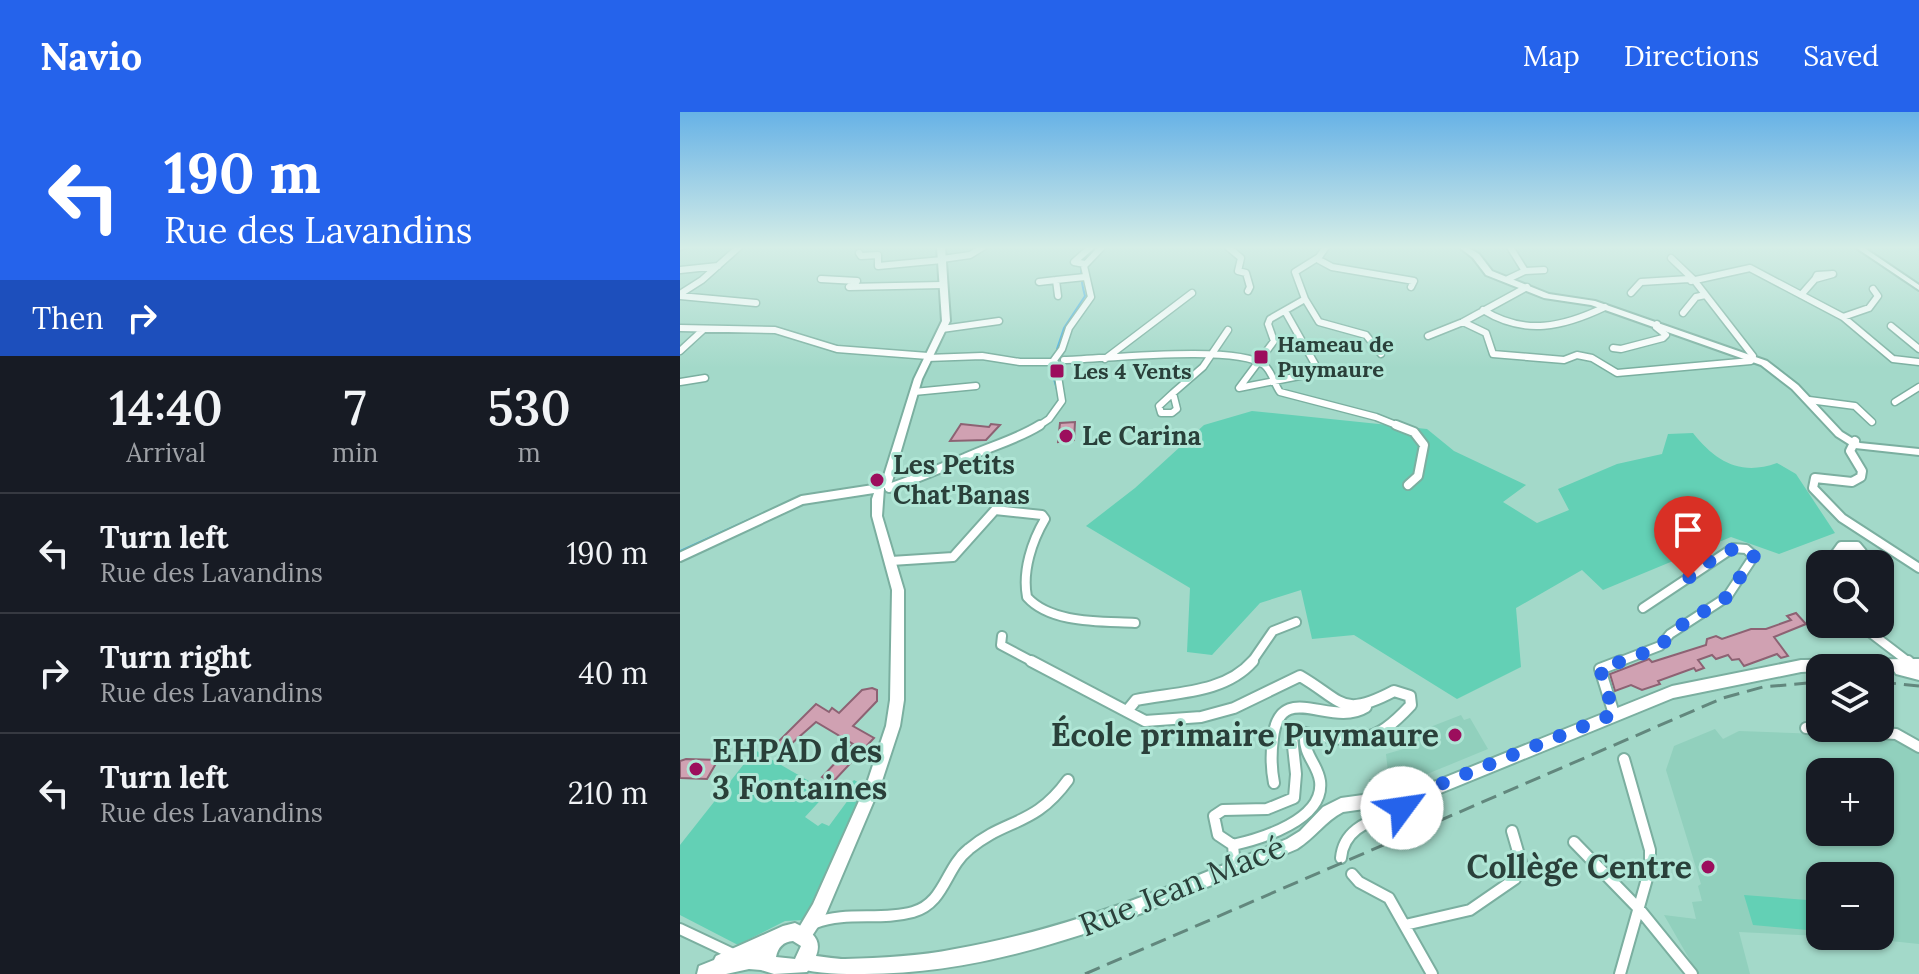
<!DOCTYPE html>
<meta charset="utf-8">
<style>
:root{--surface:#171b24;--page:#20242c;--text:#f1f3f6;--muted:#9ea1a6;--line:#363941;--accent:#2563eb}
body{margin:0;font-family:Lora,serif;background:var(--page);color:var(--text);height:100vh;display:flex;flex-direction:column;font-size:30px;white-space:nowrap}
*{box-sizing:border-box;margin:0}
p{font-size:26px;color:var(--muted)}
.icon{flex:none;width:44px;height:44px;fill:none;stroke:currentColor;stroke-width:2;stroke-linecap:round;stroke-linejoin:round}
.map{position:relative;flex:1;overflow:hidden}
.side{display:flex;flex-direction:column;background:var(--surface);width:680px}
.side>*{flex:none}
.hud{background:#2563eb;color:#fff;overflow:hidden}
.buttons{position:absolute;left:1126px;top:438px;display:grid;gap:16px}
.buttons a{display:grid;place-items:center;width:88px;height:88px;border-radius:16px;background:var(--surface);box-shadow:0 2px 6px #0004;font-size:40px}
.pin{position:absolute;display:grid;place-items:center;width:68px;height:68px;color:#fff;margin:-82px -34px;border-radius:50% 50% 50% 0;rotate:-45deg;box-shadow:0 0 8px #0007}
.pin .icon{rotate:45deg}
.me{position:absolute;width:88px;margin:-44px;rotate:59deg;stroke-linejoin:round;filter:drop-shadow(0 0 6px #0008)}
.turn{display:flex;align-items:center;gap:28px;height:168px;padding:0 32px;font-size:36px}
.turn .icon{width:104px;height:104px;stroke-width:2.5}
.turn b{display:block;font-size:56px;line-height:68px}
.then{display:flex;align-items:center;height:76px;padding:0 32px;background:#0003;gap:16px;font-size:30px}
.eta{display:flex;justify-content:space-evenly;align-items:center;height:136px;text-align:center}
.eta b{font-size:48px;font-weight:600;line-height:56px}
ul{padding:0;list-style:none}
li{display:flex;align-items:center;gap:24px;height:120px;padding:0 32px;border-top:2px solid var(--line)}
li div{flex:1}
li b{display:block;font-size:30px}
li em{font-style:normal}
header{display:flex;align-items:center;gap:48px;box-sizing:border-box;height:112px;padding:0 40px;background:var(--accent);color:#fff}
header strong{font-size:38px}
nav{display:flex;gap:44px;margin-inline-start:auto;font-size:28px}
main{display:flex;flex:1;min-height:0}
.map>svg:first-child{display:block}
.built{fill:#91d0bd;fill-rule:evenodd}
.green{fill:#63d0b5}
.lines{fill:none;stroke-linecap:round;stroke-linejoin:round}
.stream{stroke:#45aee3;stroke-width:2}
.building{fill:#d0a1b2;stroke:#8d6273;stroke-width:2}
.street-far2-casing{stroke:#7bafa0;stroke-width:9}
.street-far1-casing{stroke:#7bafa0;stroke-width:12}
.street-casing{stroke:#7bafa0;stroke-width:14}
.secondary-casing{stroke:#7bafa0;stroke-width:4}
.primary-casing{stroke:#7bafa0;stroke-width:4}
.street-far2{stroke:#fff;stroke-width:6}
.street-far1{stroke:#fff;stroke-width:8}
.street{stroke:#fff;stroke-width:10}
.secondary{fill:#fff;fill-rule:evenodd}
.primary{fill:#fff;fill-rule:evenodd}
.rail{stroke:#62877d;stroke-width:3;stroke-dasharray:16 8;stroke-linecap:butt}
.route{stroke:#2563eb;stroke-width:14;stroke-dasharray:0 25.2}
.poi-dot{fill:#9c0e5d;stroke:#b0e6d6;stroke-width:3}
.labels{text-anchor:middle;stroke-width:6;stroke-linejoin:round;paint-order:stroke}
.far-poi-label{font-size:22px;font-weight:bold;fill:#2a403a;stroke:#b0e6d6;text-anchor:start}
.poi-label{font-size:26px;font-weight:bold;fill:#2a403a;stroke:#b0e6d6;text-anchor:start}
.near-poi-label{font-size:32px;font-weight:bold;fill:#2a403a;stroke:#b0e6d6;text-anchor:end}
.near-street-label{font-size:32px;fill:#2a403a;stroke:#b0e6d6}
</style>
<header>
<strong>Navio</strong>
<nav><a>Map</a><a>Directions</a><a>Saved</a></nav>
</header>
<main>
<section class="side">
<div class="hud">
<div class="turn"><svg class="icon" aria-label="left" viewBox="0 0 24 24"><path d="M17 20v-9H6M10 6l-5 5 5 5"/></svg><div><b>190 m</b>Rue des Lavandins</div></div>
<div class="then">Then<svg class="icon" aria-label="right" viewBox="0 0 24 24"><path d="M7 20v-9h11M14 6l5 5-5 5"/></svg></div>
</div>
<div class="eta">
<div><b>14:40</b><p>Arrival</p></div>
<div><b>7</b><p>min</p></div>
<div><b>530</b><p>m</p></div>
</div>
<ul>
<li><svg class="icon" aria-label="left" viewBox="0 0 24 24"><path d="M17 20v-9H6M10 6l-5 5 5 5"/></svg><div><b>Turn left</b><p>Rue des Lavandins</p></div><em>190 m</em></li>
<li><svg class="icon" aria-label="right" viewBox="0 0 24 24"><path d="M7 20v-9h11M14 6l5 5-5 5"/></svg><div><b>Turn right</b><p>Rue des Lavandins</p></div><em>40 m</em></li>
<li><svg class="icon" aria-label="left" viewBox="0 0 24 24"><path d="M17 20v-9H6M10 6l-5 5 5 5"/></svg><div><b>Turn left</b><p>Rue des Lavandins</p></div><em>210 m</em></li>
</ul>
</section>
<div class="map">
<svg width="1239" height="862" viewBox="0 0 1239 862">
<rect width="100%" height="100%" fill="#a3d9c9"/>
<path class="built" d="M781,603L784,608L790,606L808,637L735,667L713,672L693,671V677H689V667L698,668V661L708,660L706,642L727,636L722,626Z
M1035,617L1043,627L1059,619L1198,624L1217,628L1239,641V832L1201,828L1200,764H1140V824L1059,820L1070,862H1018L984,803L1016,807L1012,790L1022,789L1018,774L1021,772L986,658L994,634ZM1140,660H1200V720H1140Z"/>
<path class="green" d="M572,299L747,317L774,339L846,373L823,390L857,411L889,398L878,377L937,352L982,342L988,322L1013,321C1036,350 1061,364 1097,351L1116,362L1155,421L1099,442L1051,425L923,478L902,458L836,496L841,555L777,587L674,523L632,527L621,478L580,491L532,543L507,540L510,476L406,414L455,376L524,313Z
M75,638L148,680L125,705L138,714L142,711L149,714L174,680L168,674L174,668L185,674L124,808L105,809L58,833L0,803V733Z
M1064,783L1127,788L1138,819L1073,813Z"/>
<g class="lines">
<path class="stream" d="M1235,135L1239,138
M377,237L384,216L405,184C399,162 398,151 417,136
M374,267L378,281
M0,439L110,389"/>
</g>
<path class="building" d="M395,310L394,328L378,330L380,311Z
M281,312L309,315L311,312L320,313L306,328L270,329Z
M1116,501L1126,512L1094,525L1108,544L1101,546L1097,542L1064,554L1059,547L1052,548L1048,543L1036,547L1032,543L1018,548L1024,556L1016,559L1014,556L978,569L980,572L962,578L951,573L935,579L930,562L969,547L972,550L1026,533L1027,527L1036,524L1042,527L1071,517H1086L1111,508L1107,504Z
M192,576L197,578V589L173,614L194,626L152,671L142,665L173,632L136,610L102,640L93,635L136,592L149,600L152,596L159,601L182,578Z
M6,647L38,648L27,667L0,666V649Z"/>
<g class="lines">
<defs>
<path id="street-far2" d="M548,135L561,146L558,159L566,161L570,175L568,179
M646,135L639,145L615,160L625,187L639,210L686,223L701,242
M830,135L845,159
M179,141L181,144L198,143V154L262,148
M262,147L290,143L303,135
M639,148L652,155L734,169L731,175
M405,152L394,150L411,135
M0,158L38,154
M1153,162L1135,167L1137,163Z
M141,167L177,169L169,175L262,173
M828,167L845,159L864,158
M1011,169L1070,156L1163,205L1213,247L1239,250
M359,170L376,168
M951,181L961,170L1009,167
M0,182L22,168L59,135
M1121,183L1135,167
M0,184L76,191
M378,184L376,168L405,165
M803,198C845,224 883,215 925,195
M605,199L636,254L635,261L559,276L594,229L588,212L590,207L625,187
M1003,201L1016,185L1025,183
M1163,205L1189,196L1198,184L1193,177
M783,210L806,221L813,242L884,248L897,243L912,246L937,261L1071,249L1073,244L1014,168L991,146
M1211,214L1239,237
M0,216L95,218L157,237L248,244
M262,217L319,209
M748,224L783,210L847,175
M933,236L941,237L983,226L986,223L976,215L977,212
M0,239L24,217
M247,246L302,244L340,250H373
M425,247L512,181
M384,248C423,247 557,232 584,253C592,259 594,272 600,280L696,305L721,315
M376,252L374,248L382,237L389,216L411,185L404,154L422,135
M0,270L25,266
M234,280L296,274
M493,281L497,297L492,301H481L479,294Z
M493,281L523,255L548,218
M1129,288L1175,294L1192,310
M1215,290L1239,275
M357,315L369,307L382,289L376,252"/>
<path id="street-far1" d="M716,313L734,320L744,333L738,364L728,373
M1175,329L1170,339L1182,359L1181,365L1172,370L1135,366L1133,376L1162,406L1239,456
M209,376C236,367 259,357 285,346C311,334 336,328 360,313
M0,445L122,388L200,376
M211,449L273,445L315,398L362,403L365,407C352,429 342,459 347,485C371,512 422,509 455,511
M1148,452L1161,434H1177L1182,440L1176,452
M1179,512L1230,551
M322,524L321,533L355,551
M571,551L593,519L616,510
M936,551L980,534L990,522L1047,485L1074,444L1066,437L1053,436L963,496"/>
<path id="street" d="M351,549L465,609L521,605L554,596L620,564C663,589 661,607 714,579L730,584L731,593C693,634 677,631 625,621C623,644 637,650 640,669C645,708 580,727 553,733L555,756
M1228,549L1232,553
M447,599L456,588C495,580 544,582 573,549
M934,602L920,557L941,549
M1126,616L1216,622L1239,635
M594,671C591,656 591,641 593,626C600,566 651,617 686,595
M894,730L960,798L1012,862
M553,733L538,723L534,704L543,698L587,697L614,686L616,662L612,625L617,620L625,621
M661,746C664,713 696,708 722,696L726,686
M672,762L679,770L709,786L752,862
M135,811C167,799 200,809 233,800C265,791 265,756 289,737C326,706 354,715 388,668
M725,813L790,798L835,767L841,750L832,719
M0,817L53,842
M940,862L970,756V738L944,647"/>
<path id="secondary" d="M257,135H265L270,209L242,267L211,373L210,376H204L202,404L224,478V588L220,614L201,672L145,804L128,830L122,832L116,830L114,824L133,792L187,671L206,614L210,588L212,478L192,404V387L196,375H202L201,373L234,267L262,209Z
M779,135H787L799,142L812,159L869,182L915,189L1087,249L1118,273L1162,320L1180,331L1239,337V343L1175,336L1156,324L1112,277L1081,253L911,193L864,186L806,163L793,146Z
M1175,135H1183L1239,173V178Z
M1239,547V568L1216,562L1214,559H1200V556H1140V559L1121,560L993,586L741,689L663,700C645,709 635,726 617,737C479,795 336,862 184,862C162,862 138,862 117,856L115,850L117,844C126,841 153,847 165,847C202,846 240,844 275,837C391,817 498,772 607,727L620,719L643,695L661,686L741,675L992,574L1121,548Z"/>
<path id="primary" d="M0,135H8L0,138Z
M115,811C142,823 144,836 127,860L94,862L81,858L69,857L46,862H17L19,854L34,848L36,844L103,814ZM113,829L121,834L115,847L96,845C98,835 103,830 113,829Z"/>
</defs>
<use href="#street-far2" class="street-far2-casing"/>
<use href="#street-far1" class="street-far1-casing"/>
<use href="#street" class="street-casing"/>
<use href="#secondary" class="secondary-casing"/>
<use href="#primary" class="primary-casing"/>
<use href="#street-far2" class="street-far2"/>
<use href="#street-far1" class="street-far1"/>
<use href="#street" class="street"/>
<use href="#secondary" class="secondary"/>
<use href="#primary" class="primary"/>
<path class="rail" d="M1200,570L1239,574
M405,862L1043,586L1083,575L1140,570"/>
</g>
<linearGradient id="sky" x2="0" y2="1"><stop stop-color="#67b2e6"/><stop offset="0.53" stop-color="#d6eee7"/><stop offset="1" stop-color="#d6eee7" stop-opacity="0"/></linearGradient>
<rect width="1239" height="256" fill="url(#sky)"/>
<g class="lines">
<path class="route" d="M722,696L726,686L934,602L920,557L978,536L1000,514L1047,485L1074,444C1054,423 1027,453 1008,466"/>
</g>
<g class="poi-dot">
<rect x="573" y="237" width="16" height="16" rx="4"/>
<rect x="369" y="251" width="16" height="16" rx="4"/>
<circle cx="386" cy="324" r="8"/>
<circle cx="197" cy="368" r="8"/>
<circle cx="775" cy="623" r="8"/>
<circle cx="16" cy="657" r="8"/>
<circle cx="1028" cy="755" r="8"/>
</g>
<g class="labels">
<g class="far-poi-label">
<text x="597" y="240">Hameau de<tspan x="597" dy="25">Puymaure</tspan></text>
<text x="393" y="267">Les 4 Vents</text>
</g>
<g class="poi-label">
<text x="402" y="333">Le Carina</text>
<text x="213" y="362">Les Petits<tspan x="213" dy="30">Chat'Banas</tspan></text>
</g>
<g class="near-poi-label">
<text x="759" y="634">École primaire Puymaure</text>
<text x="32" y="650" text-anchor="start">EHPAD des<tspan x="32" dy="37">3 Fontaines</tspan></text>
<text x="1012" y="766">Collège Centre</text>
</g>
<g class="near-street-label">
<text transform="translate(502 774) rotate(-22)" y="11">Rue Jean Macé</text>
</g>
</g>
</svg>
<div class="buttons">
<a><svg class="icon" aria-label="search" viewBox="0 0 24 24"><circle cx="10" cy="10" r="6"/><path d="M15 15l6 6"/></svg></a>
<a><svg class="icon" aria-label="layers" viewBox="0 0 24 24"><path d="M12 4l9 5-9 5-9-5zM3 14l9 5 9-5"/></svg></a>
<a>+</a>
<a>−</a>
</div>
<div class="pin" style="left:1008px;top:466px;background:#d93025"><svg class="icon" aria-label="arrive" viewBox="0 0 24 24"><path d="M6 21V4h12l-3 4 3 4H6"/></svg></div>
<svg class="me" style="left:722px;top:696px" viewBox="-20 -20 40 40"><circle r="19" fill="#fff"/><path d="M0-13L10 11 0 6-10 11z" fill="#2563eb"/></svg>
</div>
</main>
